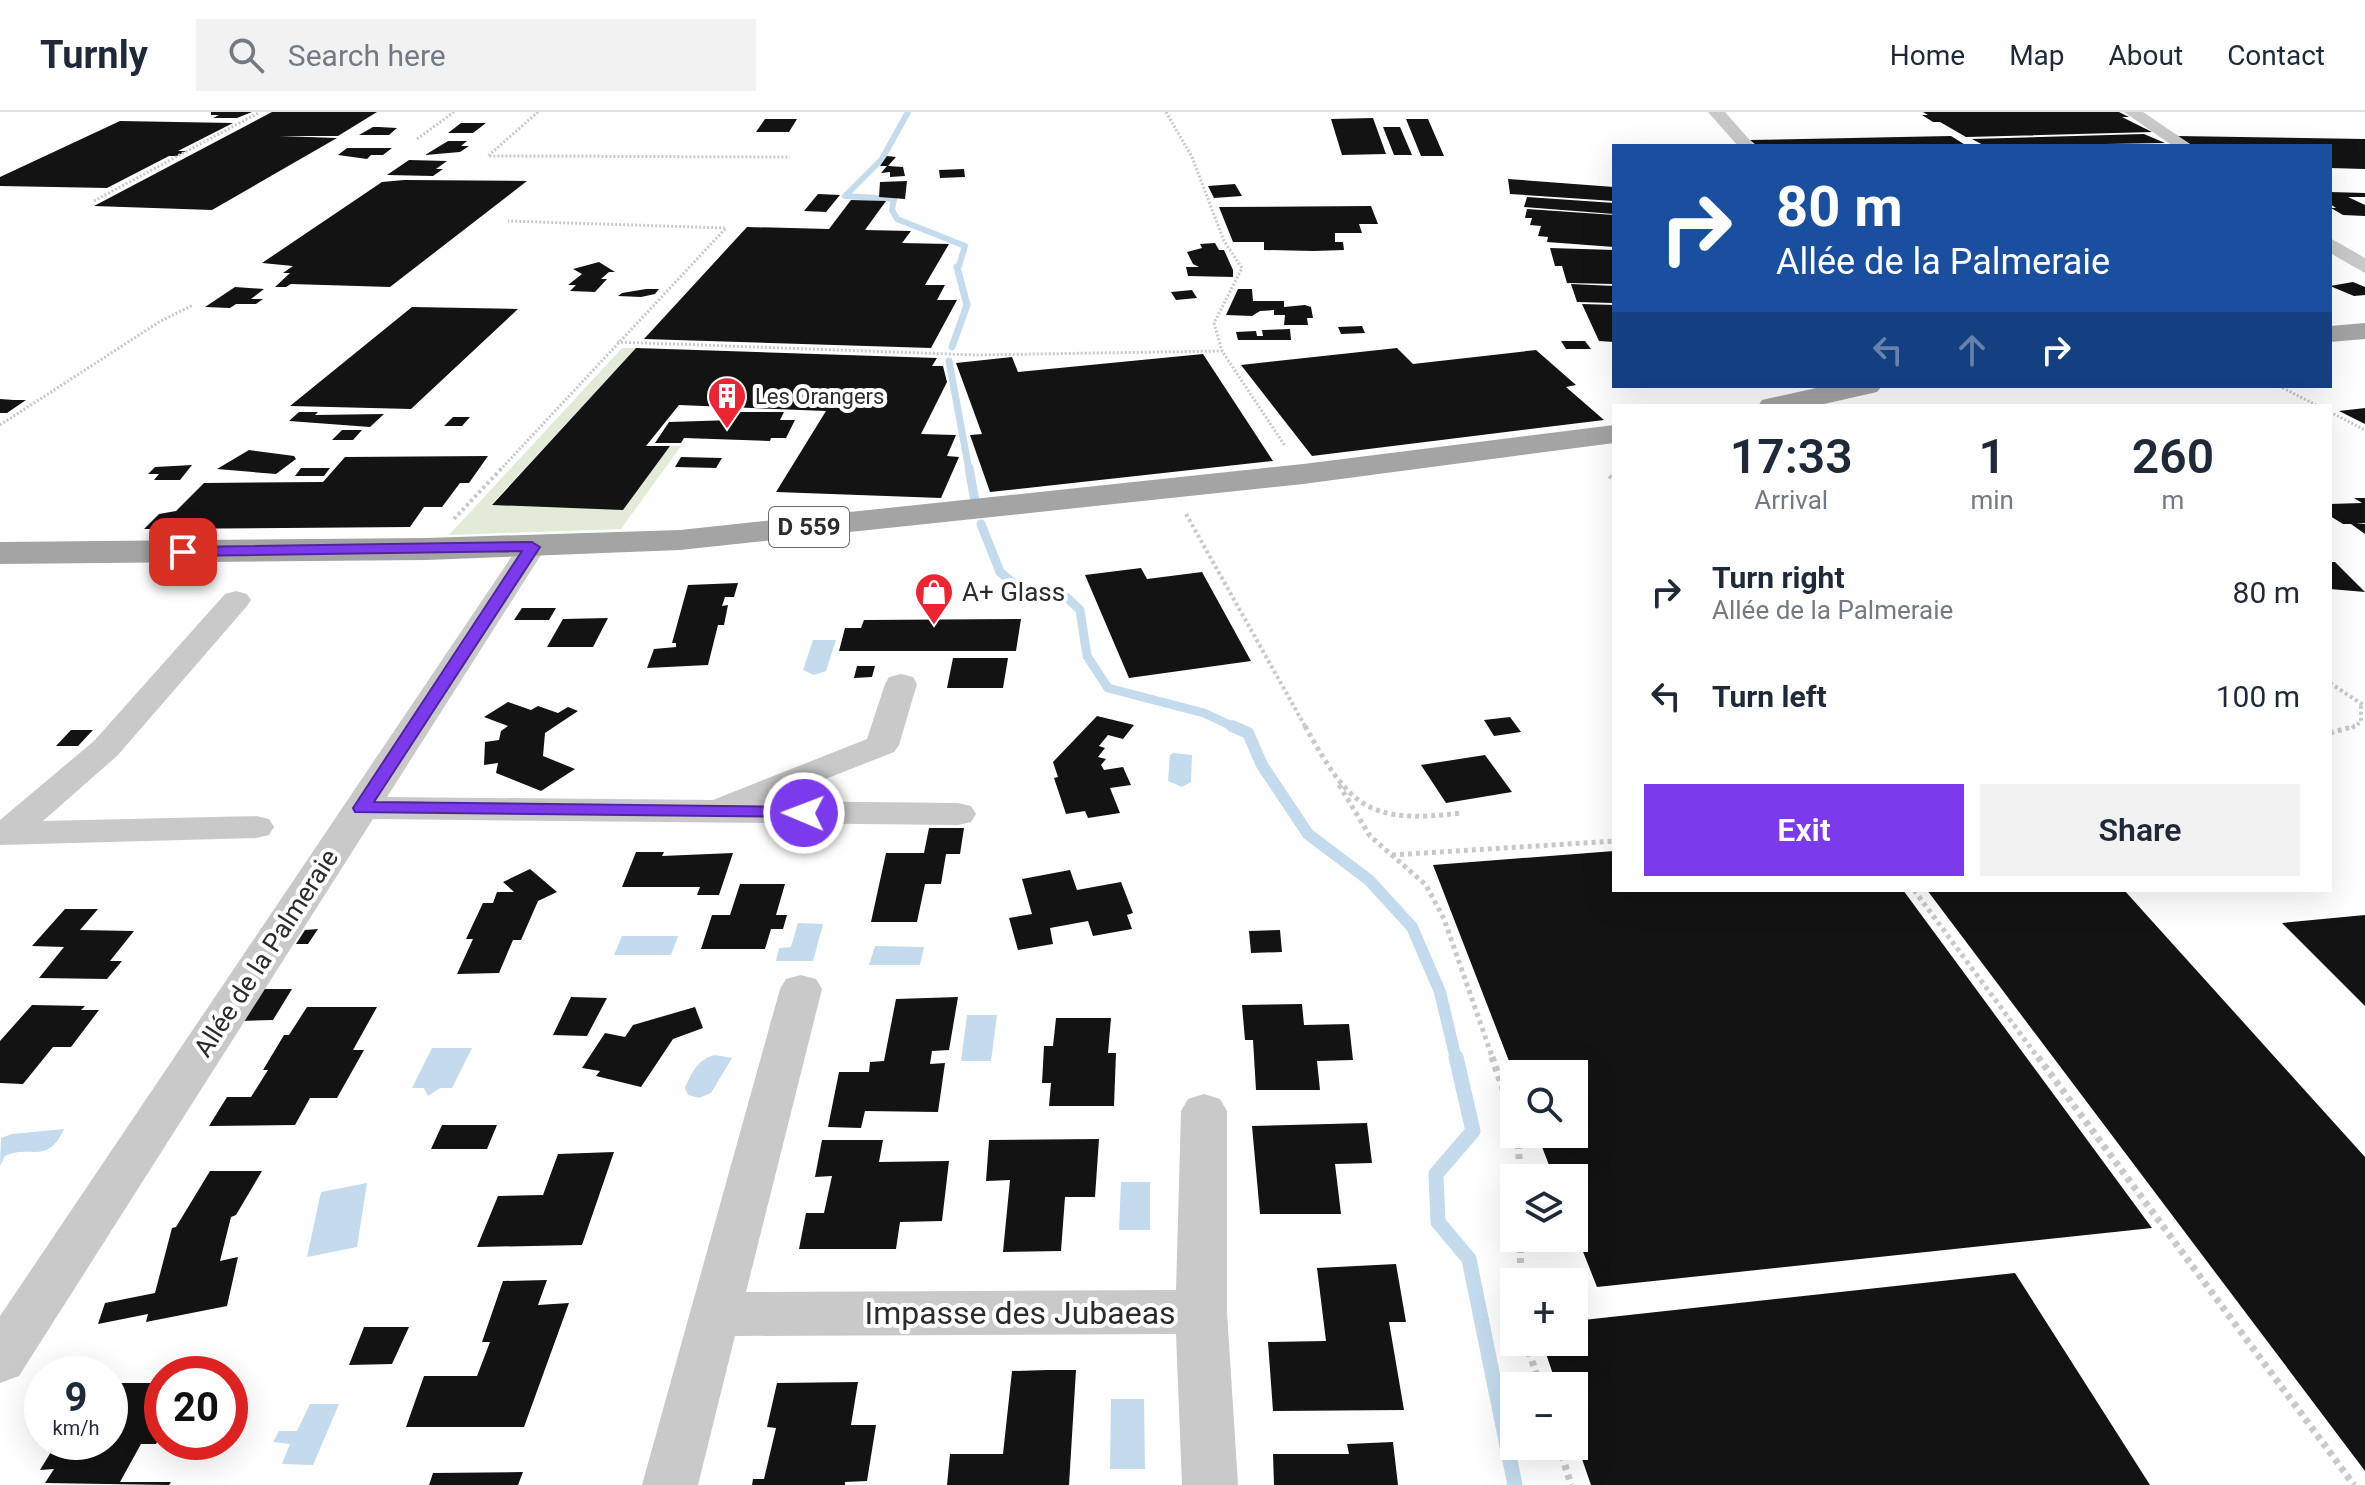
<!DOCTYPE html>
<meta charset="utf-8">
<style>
:root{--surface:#fff;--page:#f2f2f3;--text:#1f2937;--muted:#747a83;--line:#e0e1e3;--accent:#7c3aed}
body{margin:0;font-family:Roboto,sans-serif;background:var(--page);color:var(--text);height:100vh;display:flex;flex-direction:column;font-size:30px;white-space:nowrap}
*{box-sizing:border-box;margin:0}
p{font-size:26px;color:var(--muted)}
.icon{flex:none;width:44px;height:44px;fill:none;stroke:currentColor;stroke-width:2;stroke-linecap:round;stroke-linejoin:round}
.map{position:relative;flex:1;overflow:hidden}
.panel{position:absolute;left:1612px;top:292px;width:720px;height:488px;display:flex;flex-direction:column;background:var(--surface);border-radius:0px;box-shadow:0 8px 32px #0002}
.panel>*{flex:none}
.top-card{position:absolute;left:1612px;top:32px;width:720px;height:244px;border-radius:0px;box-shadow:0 8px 32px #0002;background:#1a4fa0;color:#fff;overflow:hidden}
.buttons{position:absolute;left:1500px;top:948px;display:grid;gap:16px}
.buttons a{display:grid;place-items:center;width:88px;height:88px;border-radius:0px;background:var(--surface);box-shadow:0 8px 32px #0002;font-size:40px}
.speed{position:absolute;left:24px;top:1244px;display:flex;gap:16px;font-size:40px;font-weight:700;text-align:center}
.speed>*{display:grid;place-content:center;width:104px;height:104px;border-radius:50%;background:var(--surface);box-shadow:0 8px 32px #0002;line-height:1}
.speed small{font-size:20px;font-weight:400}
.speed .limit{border:12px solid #d22;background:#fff;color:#111}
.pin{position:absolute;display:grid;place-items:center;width:68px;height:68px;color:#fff;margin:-34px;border-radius:16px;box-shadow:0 4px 12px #0006}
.me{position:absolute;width:88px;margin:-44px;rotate:271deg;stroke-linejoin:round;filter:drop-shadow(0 0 6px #0008)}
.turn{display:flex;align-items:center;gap:28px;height:168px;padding:0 32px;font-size:36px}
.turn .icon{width:104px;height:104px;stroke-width:2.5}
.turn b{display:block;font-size:56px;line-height:68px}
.lanes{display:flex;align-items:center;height:76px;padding:0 32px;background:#0003;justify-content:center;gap:40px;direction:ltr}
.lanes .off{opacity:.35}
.eta{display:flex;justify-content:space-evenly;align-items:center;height:136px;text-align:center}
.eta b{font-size:48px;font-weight:600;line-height:56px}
.action{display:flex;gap:16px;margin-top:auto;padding:16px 32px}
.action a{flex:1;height:92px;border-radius:0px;background:var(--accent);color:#fff;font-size:32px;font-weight:600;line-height:92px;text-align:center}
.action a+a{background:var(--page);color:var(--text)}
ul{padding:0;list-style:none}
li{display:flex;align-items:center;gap:24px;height:104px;padding:0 32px}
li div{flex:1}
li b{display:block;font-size:30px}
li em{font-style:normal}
header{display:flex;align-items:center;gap:48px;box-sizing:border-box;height:112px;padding:0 40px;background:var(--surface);border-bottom:2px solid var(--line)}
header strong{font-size:38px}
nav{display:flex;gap:44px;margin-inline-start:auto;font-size:28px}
.search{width:560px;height:72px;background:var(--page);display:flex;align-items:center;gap:20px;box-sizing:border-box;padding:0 28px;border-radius:0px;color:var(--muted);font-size:30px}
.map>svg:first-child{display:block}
.green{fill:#e2ebd8}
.water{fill:#c3dbec}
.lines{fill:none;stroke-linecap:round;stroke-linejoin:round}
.stream-far4{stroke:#c3dbec;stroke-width:6}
.stream-far3{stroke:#c3dbec;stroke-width:7}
.stream-far2{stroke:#c3dbec;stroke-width:9}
.stream-far1{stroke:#c3dbec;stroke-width:12}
.stream{stroke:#c3dbec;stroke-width:15}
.building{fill:#131313}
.path-far3{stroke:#c9c9c9;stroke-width:3;stroke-dasharray:2 2;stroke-linecap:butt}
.path-far2{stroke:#c9c9c9;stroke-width:4;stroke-dasharray:3 3;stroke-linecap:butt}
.path-far1{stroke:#c9c9c9;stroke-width:5;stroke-dasharray:4 4;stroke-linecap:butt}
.path{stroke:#c9c9c9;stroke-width:7;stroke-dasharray:5 5;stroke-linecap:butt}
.minor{fill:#c9c9c9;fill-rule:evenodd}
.major{fill:#a4a4a4;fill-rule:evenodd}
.route{fill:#7c3aed;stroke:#51269a;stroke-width:2}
.labels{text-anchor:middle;stroke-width:8;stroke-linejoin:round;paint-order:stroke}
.far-poi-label{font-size:22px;fill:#2c2c2c;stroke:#fff;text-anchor:start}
.shield{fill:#fff;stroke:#6b6b6b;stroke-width:2}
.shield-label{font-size:24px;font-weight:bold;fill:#2c2c2c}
.poi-label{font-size:26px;fill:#2c2c2c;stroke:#fff;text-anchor:start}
.street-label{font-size:26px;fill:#2c2c2c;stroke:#fff}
.near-street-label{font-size:32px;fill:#2c2c2c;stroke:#fff}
</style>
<header>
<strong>Turnly</strong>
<div class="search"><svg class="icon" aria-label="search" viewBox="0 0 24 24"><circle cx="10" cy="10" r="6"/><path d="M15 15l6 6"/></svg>Search here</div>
<nav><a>Home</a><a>Map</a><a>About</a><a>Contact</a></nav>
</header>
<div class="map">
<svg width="2365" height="1373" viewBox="0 0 2365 1373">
<rect width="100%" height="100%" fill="#fff"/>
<path class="green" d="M622,236H636L492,392L670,334H681L621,417L449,423Z"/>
<path class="water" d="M813,528H836L826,559L814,563L803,558Z
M1173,641L1192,643L1191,670L1182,675L1168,669L1170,643Z
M798,811L823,812L813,849H776L779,836L791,835Z
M622,824H678L671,843H614Z
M875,834L924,835L920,853H869Z
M967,903H997L991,949H961Z
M432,936H472L452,976H440L428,984L424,976H412Z
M715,943L732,946L711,981L699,986L688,983L685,976C691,961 699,946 715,943Z
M64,1017C47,1054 31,1032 5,1044L0,1054L1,1026L12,1022Z
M1121,1070H1150V1118H1119Z
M367,1071L357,1135L307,1145L321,1080Z
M1111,1287H1144L1145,1357H1110Z
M310,1292H339L313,1353L282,1352L290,1332L273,1330L279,1319H297Z"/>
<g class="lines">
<path class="stream-far4" d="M908,0L882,47L845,84L894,87L892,98L897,107L965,134L958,157"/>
<path class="stream-far3" d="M952,235L967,193L957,155
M949,249L969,358"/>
<path class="stream-far2" d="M969,356L975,389
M981,412L1000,460L1019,476L1063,482L1080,498L1087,544L1108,576L1204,601L1236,616"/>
<path class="stream-far1" d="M1232,614L1248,621L1262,653L1308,722L1369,768L1412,815L1440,880L1456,947"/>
<path class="stream" d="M1456,945L1473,1019L1436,1062L1438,1110L1469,1147L1515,1373"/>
</g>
<path class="building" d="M211,0H252L237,6H213L219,3H211Z
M272,0H377L338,24H279L337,26L212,98L94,94Z
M1923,0H2119L2129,5H2122L2152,20L1966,25L1940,10H1933L1922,3H1928Z
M1373,6L1386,42L1342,43L1331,7Z
M765,7H797L789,20H756Z
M1406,7H1428L1444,44H1421Z
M120,9L233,11L178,39H186L177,44H169L107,76L0,74V65Z
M461,11H486L473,21H448Z
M373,15H379L397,16L389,23H359Z
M1383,15H1400L1412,43H1394Z
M2144,22L2165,31L1985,34L1972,27Z
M1951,24L1967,34H1757L1750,28Z
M2177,24L2365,27V57L2330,56V34H2193Z
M448,29H467L461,34H469L460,40L425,43Z
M347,36H392L383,43H371L367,47L338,43Z
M887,44L896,45L888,54L903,55L905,64L890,65V60L881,61L887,54H880Z
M409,48L447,49L436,57H443L433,64L387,63Z
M964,57L965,65L940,66L939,58Z
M1508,67L1614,75V89L1510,82Z
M404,68L527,69L390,175L291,172L286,175H275L290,161H283L293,154L262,151L382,70Z
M907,69L905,87L879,85L880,70Z
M1235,72L1242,84L1214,86L1208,74Z
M2330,80L2365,81V85H2348L2365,93V104L2343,103L2331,96H2336L2330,92Z
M818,82L840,83L826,100L804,99Z
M1527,85L1614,91V102L1524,95Z
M851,88L886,89L865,118L911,119L902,131L949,132L925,173H945L937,188H957L931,236L644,227L747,115L829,117Z
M1371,94L1378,112H1359L1362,121H1335V130H1343L1344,138L1313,139L1264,138V130H1233L1219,95Z
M1527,97L1614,103V135L1547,130L1548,125L1538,124L1541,114L1530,113L1532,106H1525Z
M1215,131L1219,138H1224L1233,158V165L1188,164L1186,155H1199L1193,152L1187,140L1202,136L1200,132Z
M1550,136L1614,138V172L1567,171L1562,154H1555Z
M599,150L615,160H609L601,167H607L595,180L570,179L576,173H568L582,162L573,157Z
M2353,170L2365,175V183L2354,184L2330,174Z
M1571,172L1614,174V191L1577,190Z
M235,175L264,177L251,187H263L256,192H236L230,196L205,195Z
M646,177H659L655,182L641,185L618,184L622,181Z
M1238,177H1252L1253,189H1284V195L1305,193L1311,195L1313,206H1307L1308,213H1284L1285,203H1274V198L1260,199L1252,204L1226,203Z
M1192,178L1197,186L1176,188L1171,180Z
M1582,192L1614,193V230L1599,229Z
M412,195L518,197L411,297L290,294Z
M1362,214L1365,221L1341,222L1338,215Z
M1290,217L1291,228H1238L1236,220L1256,219L1257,224H1263L1262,218Z
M1561,229H1585L1591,237H1566Z
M636,236L937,246L932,254H943L947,270L921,322L956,323L947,344L959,345L941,386L776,380L826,299L679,293L646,334H670L623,398L492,393Z
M1397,236L1413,252L1536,238L1576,273L1566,275L1604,308L1312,344L1241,253Z
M1203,242L1273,349L990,380L970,323L982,322L956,251L1012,245L1018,260Z
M0,287L14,288H26L7,301H0Z
M2365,296V312L2339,299Z
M299,300H318L315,303L384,302L370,315L289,309Z
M737,300H784L780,308H795L786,326H771L770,329L684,326L681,331H655L669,310L733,308Z
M453,305H470L462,314H444Z
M342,318H362L353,328H332Z
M249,338L294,344L296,347L276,362L217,357Z
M488,344L469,371H460L442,395H424L410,415L144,417L159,402L176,399L204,371L323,370L345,345Z
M681,345L722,346L716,356L675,355Z
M192,353L180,368H154L159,362H148L155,355Z
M301,356H330L324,364H295Z
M2354,386H2365V411H2356L2365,412V422L2351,412H2343L2330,404V392L2362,391Z
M2330,450H2335L2365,480L2330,477Z
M1141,456L1147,467L1202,460L1251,549L1129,566L1085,463Z
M738,471L734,485H725L722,494L728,493L724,513H718L708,553L647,556L654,537L676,535V531H672L688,473Z
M522,496H556L549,508H514Z
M608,506L593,535H547L563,507Z
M1021,507L1016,539H839L845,516H861L864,508Z
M953,546H1008L1003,576H947Z
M857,554H875L872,565L854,566Z
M508,590L531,598L538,594L558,601L568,595L578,599L545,621L543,644L575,657L541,679L496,661L498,651L484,653L485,630L499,628L501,619L508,614L484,605Z
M1097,604L1134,613L1123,627L1108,623L1099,634L1105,636L1098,645L1106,647L1101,653L1104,658L1123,655L1131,673L1110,676L1120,701L1088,706L1085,699L1066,702L1054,666L1058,665L1053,650Z
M1510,605L1521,620L1494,624L1484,608Z
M71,618H93L78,634H56Z
M1485,643L1512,680L1446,691L1421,653Z
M929,716H964L960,742H946L941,772H925L917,810H871L886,741H924Z
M1614,739V778H1903L2152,1116L1597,1175L1574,1117V1066H1554L1537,1022H1574V962H1514L1433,753Z
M636,740H664L662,744L733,741L719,783H697L700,775H622Z
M530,757L557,780L538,789L521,828H513L499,861L457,862L473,827H466L483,791H493L497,780H514L503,770Z
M1070,758L1077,778L1121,770L1133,801L1127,803L1132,817L1093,824L1088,809L1050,816L1053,832L1018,838L1009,806L1032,802L1022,767Z
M740,772H785L776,803H787L783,817H771L765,837H701L712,803H730Z
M1927,778H2124L2365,1045V1359Z
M65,797H98L80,818L134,819L110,849H122L107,867L39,866L64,835L32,834Z
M2365,803V894L2282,811Z
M318,817L308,832H296L305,818Z
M1280,818L1282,840L1251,841L1249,819Z
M260,877H292L273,908L240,909Z
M571,885L607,886L587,924L553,923Z
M958,885L949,938L932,939L930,952L945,951L938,1000L865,999L861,1016L828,1015L839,960H869L870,950L884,949L896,887Z
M1302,892L1304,913L1349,912L1353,948L1317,949L1320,978H1256L1253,928H1245L1242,893Z
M32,893L85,894L81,898H99L71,935H53L23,972L0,971V929Z
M307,895H377L353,938H364L337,986H310L295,1013L209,1014L227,985H251L268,958H263L284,923H289Z
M695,895L703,916L673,927L641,975L596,964L600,959L582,956L605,921L625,925L633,913Z
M1056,906H1111L1108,941H1116L1114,994H1049L1051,971H1042L1044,934H1053Z
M1367,1011L1372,1051L1335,1052L1341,1102H1260L1252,1014Z
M442,1013H497L487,1037H431Z
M1099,1027L1095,1085H1065L1061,1139L1003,1140L1010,1068L986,1069L989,1028Z
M822,1028H883L879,1050L949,1049L942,1109L900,1110L896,1137H799L806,1101H824L832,1064L815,1065Z
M614,1040L582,1133L477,1135L498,1084L543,1083L558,1042Z
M210,1059H262L236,1103L231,1105L220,1149L238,1145L227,1194L146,1210L148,1202L98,1212L105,1191L155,1181L172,1116L176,1115Z
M1396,1152L1406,1210H1389L1404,1298L1273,1299L1268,1230L1326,1229L1317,1156Z
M2015,1161L2150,1373H1591L1574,1324V1274H1557L1542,1230H1574V1209Z
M547,1168L538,1193L569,1191L524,1315H406L424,1264H477L490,1230H482L503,1169Z
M364,1215H409L392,1252L349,1253Z
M1047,1258H1076L1069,1373H947L950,1342H1003L1012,1259Z
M858,1270L851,1313H876L867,1369L845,1370V1373H752L753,1367H764L776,1316L767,1315L777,1271Z
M110,1271H162V1321L156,1332H141L120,1370H171L169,1373L45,1371L54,1357L40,1358L57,1330H110Z
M1393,1330L1398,1373H1274L1273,1342H1349L1347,1332Z
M523,1360L518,1373H429L433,1361Z"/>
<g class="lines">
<path class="path-far3" d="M538,0L488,44L790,45
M1166,0L1192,45L1224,129L1242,156L1214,211L1222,239
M417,27L454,0
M94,89L260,0
M617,230L976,243L1222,239L1285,334
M2279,274L2318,294
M2330,300L2365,318
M0,313L159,210L193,193
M500,358L726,116L508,109"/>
<path class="path-far2" d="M1609,364L1614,368
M1186,402L1306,616
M454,407L502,356
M2330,571L2365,594
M2352,616L2361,610V591"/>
<path class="path-far1" d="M1305,614C1349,693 1366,713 1461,701
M2330,621L2355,614
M1339,673L1370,724L1426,773L1444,807L1493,947
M1392,743L1614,729
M1914,778L2039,947"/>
<path class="path" d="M1492,945L1514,1009
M2038,945L2354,1373
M1518,1022L1520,1066
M1520,1126L1521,1170
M1526,1230L1540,1274
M1559,1334L1571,1373"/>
<path class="minor" d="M1708,0H1725L1755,34H1738Z
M2124,0H2143L2193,34H2173Z
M2330,126L2365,146V161L2330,141Z
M532,426L542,429L546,435L387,685L713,688L867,627L885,572L889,565L901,562L913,565L917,572L899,633L894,640L770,689L958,691L971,694L976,702L971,710L958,713L373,707L19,1264L0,1271V1204L518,435L522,429Z
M236,479L247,482L251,488L247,494L118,643L43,709L256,704L269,707L274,715L269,723L256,726L0,733V708L94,629L225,482Z
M801,863L816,867L822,877L746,1180L1176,1178L1181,999L1188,987L1204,982L1220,987L1227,999V1200L1238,1373H1182L1176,1222L735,1224L698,1373H642L780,877L786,867Z"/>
<path class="major" d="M2365,211V227L2330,230V214Z
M1825,274H1882L1877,280L1815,294H1758L1762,288Z
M1614,313V331L1303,372L680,438L426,448L0,452V430L426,426L680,418L1303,352Z"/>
</g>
<path class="route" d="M532,430L540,435L374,690L804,695L810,697L813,701L810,705L355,700L353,696L522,439L183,444L175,440L183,435Z"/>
<defs>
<symbol id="building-pin" viewBox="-11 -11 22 30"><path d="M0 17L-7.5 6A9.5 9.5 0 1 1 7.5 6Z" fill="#ed2431" stroke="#fff"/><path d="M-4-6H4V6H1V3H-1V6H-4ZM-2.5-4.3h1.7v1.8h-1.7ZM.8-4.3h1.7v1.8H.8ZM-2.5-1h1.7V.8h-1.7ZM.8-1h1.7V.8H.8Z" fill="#fff"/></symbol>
<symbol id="shop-pin" viewBox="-11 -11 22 30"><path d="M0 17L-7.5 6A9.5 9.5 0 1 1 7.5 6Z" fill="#ed2431" stroke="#fff"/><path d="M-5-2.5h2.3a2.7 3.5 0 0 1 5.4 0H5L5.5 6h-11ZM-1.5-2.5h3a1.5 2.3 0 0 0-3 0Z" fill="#fff"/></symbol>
</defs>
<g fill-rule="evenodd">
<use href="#building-pin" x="705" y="262" width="44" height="60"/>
<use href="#shop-pin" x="912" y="458" width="44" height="60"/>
</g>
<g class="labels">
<g class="far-poi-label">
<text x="755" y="292">Les Orangers</text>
</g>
<rect class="shield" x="769" y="395" width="80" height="40" rx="6"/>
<g class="shield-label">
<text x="809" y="423">D 559</text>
</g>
<g class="poi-label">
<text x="962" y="489">A+ Glass</text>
</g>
<g class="street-label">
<text transform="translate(266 841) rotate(-57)" y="9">Allée de la Palmeraie</text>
</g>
<g class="near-street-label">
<text x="1020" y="1212">Impasse des Jubaeas</text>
</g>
</g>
</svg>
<div class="buttons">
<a><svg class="icon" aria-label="search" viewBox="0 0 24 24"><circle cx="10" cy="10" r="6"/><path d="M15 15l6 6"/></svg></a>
<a><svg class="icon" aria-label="layers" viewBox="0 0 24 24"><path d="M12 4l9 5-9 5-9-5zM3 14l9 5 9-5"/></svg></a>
<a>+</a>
<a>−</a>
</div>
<div class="speed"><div>9<small>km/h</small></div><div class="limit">20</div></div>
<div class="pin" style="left:183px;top:440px;background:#d93025"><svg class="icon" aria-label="arrive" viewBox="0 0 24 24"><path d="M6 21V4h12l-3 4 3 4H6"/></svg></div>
<svg class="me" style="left:804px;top:701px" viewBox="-20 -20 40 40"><circle r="17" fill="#7c3aed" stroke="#fff" stroke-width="3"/><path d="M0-11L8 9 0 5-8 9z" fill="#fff"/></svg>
<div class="top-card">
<div class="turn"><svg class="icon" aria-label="right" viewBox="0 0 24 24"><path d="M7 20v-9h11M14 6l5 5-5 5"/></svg><div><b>80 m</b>Allée de la Palmeraie</div></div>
<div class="lanes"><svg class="icon off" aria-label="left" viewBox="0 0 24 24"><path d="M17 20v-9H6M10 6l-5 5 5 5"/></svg><svg class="icon off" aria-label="ahead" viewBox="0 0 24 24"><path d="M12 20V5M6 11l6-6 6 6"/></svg><svg class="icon" aria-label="right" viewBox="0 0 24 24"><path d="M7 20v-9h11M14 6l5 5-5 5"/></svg></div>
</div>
<section class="panel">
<div class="eta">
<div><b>17:33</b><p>Arrival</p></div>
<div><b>1</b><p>min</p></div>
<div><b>260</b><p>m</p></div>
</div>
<ul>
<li><svg class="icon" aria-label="right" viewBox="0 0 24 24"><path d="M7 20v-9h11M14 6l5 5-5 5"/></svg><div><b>Turn right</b><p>Allée de la Palmeraie</p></div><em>80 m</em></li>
<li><svg class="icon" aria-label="left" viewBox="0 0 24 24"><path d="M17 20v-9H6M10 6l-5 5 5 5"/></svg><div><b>Turn left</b></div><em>100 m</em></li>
</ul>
<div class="action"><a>Exit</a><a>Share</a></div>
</section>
</div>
